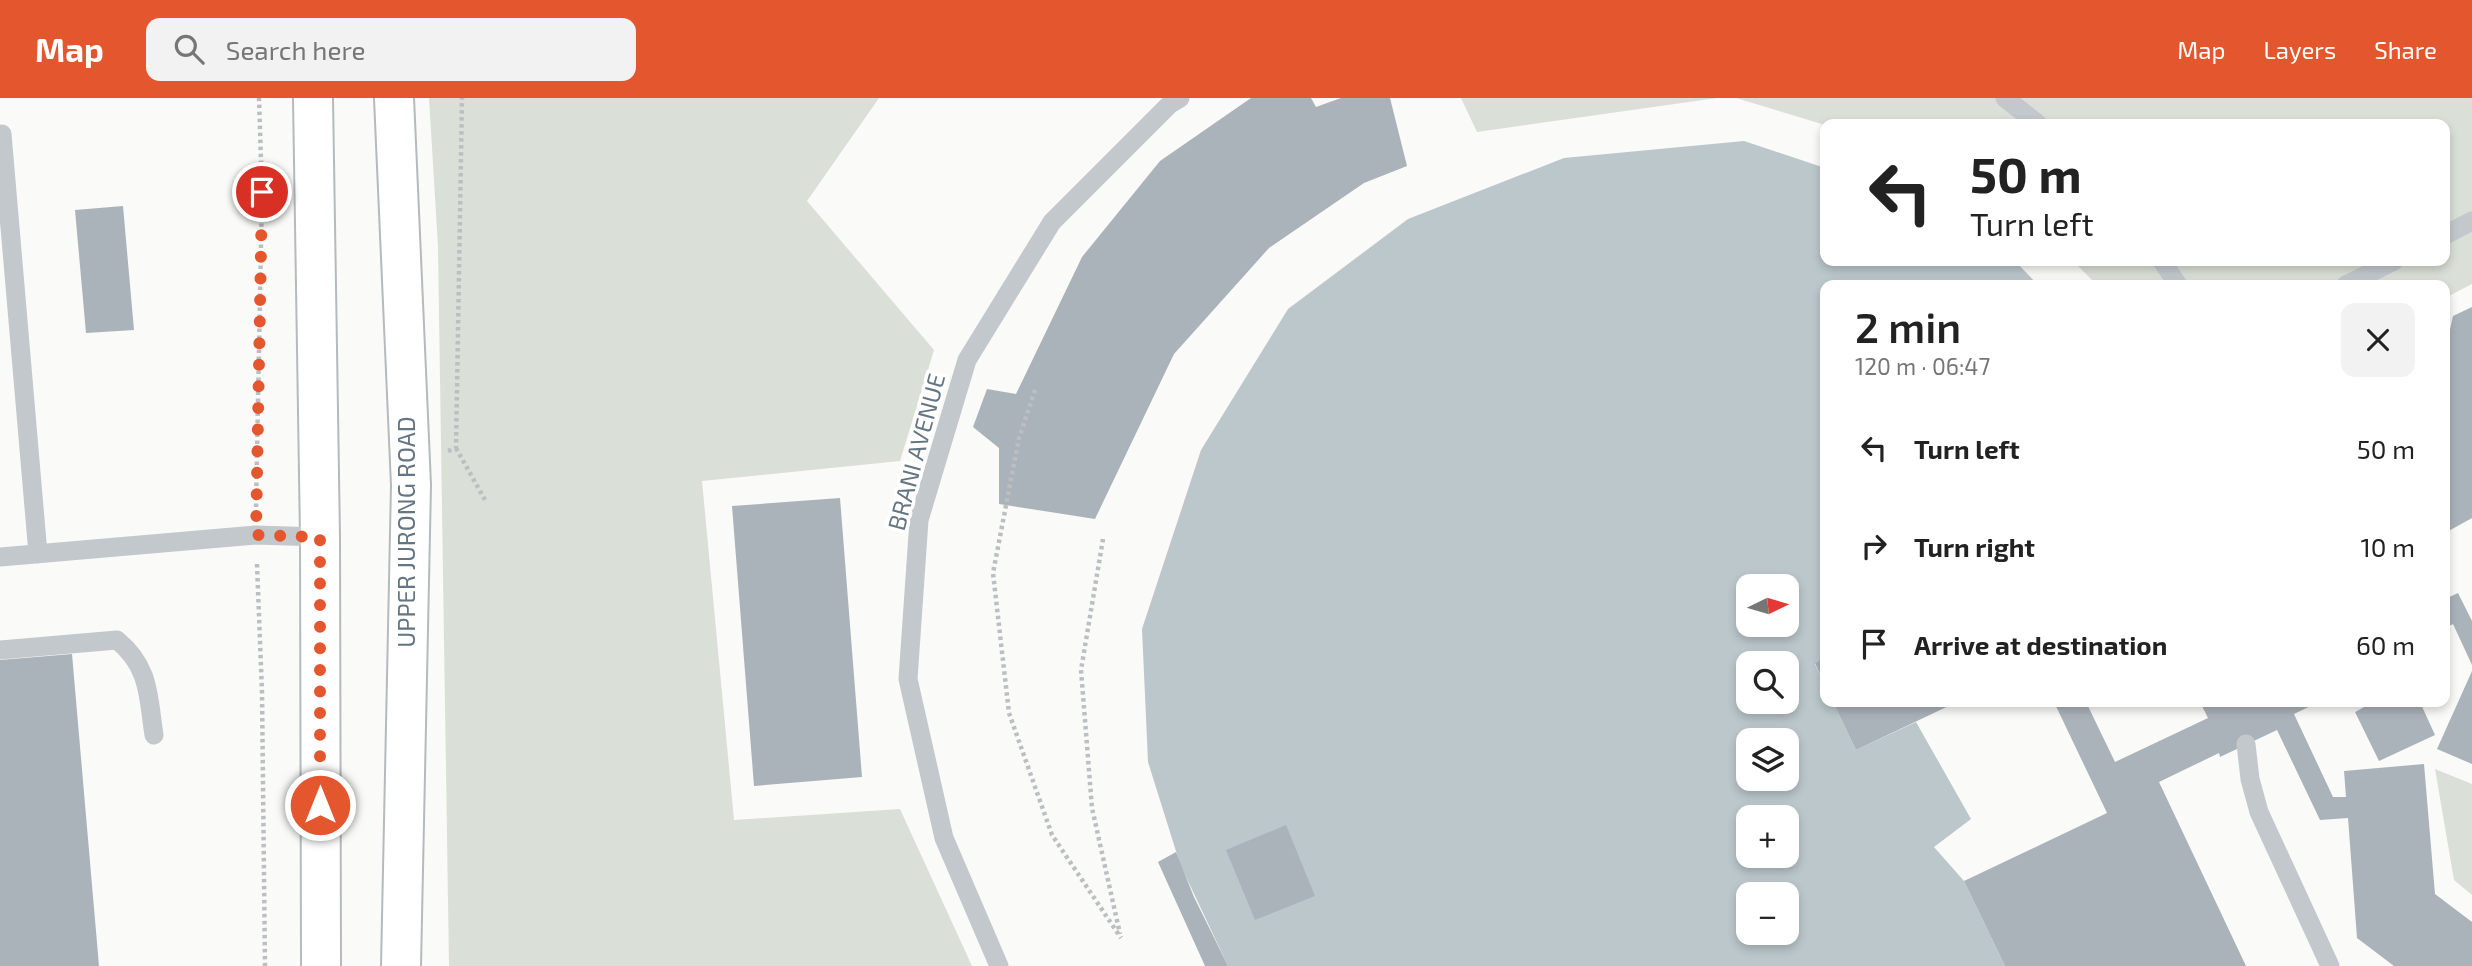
<!DOCTYPE html>
<meta charset="utf-8">
<style>
:root{--surface:#fff;--page:#f2f2f2;--text:#222;--muted:#767676;--accent:#e4572e}
body{margin:0;font-family:"Exo 2",sans-serif;background:var(--page);color:var(--text);height:100vh;display:flex;flex-direction:column;font-size:26px;white-space:nowrap}
*{box-sizing:border-box;margin:0}
p{font-size:23px;color:var(--muted)}
.icon{flex:none;width:38px;height:38px;fill:none;stroke:currentColor;stroke-width:2;stroke-linecap:round;stroke-linejoin:round}
.map{position:relative;flex:1;overflow:hidden}
.panel{position:absolute;left:1820px;top:182px;width:630px;height:427px;display:flex;flex-direction:column;background:var(--surface);border-radius:14px;box-shadow:0 4px 10px #0003}
.panel>*{flex:none}
.top-card{position:absolute;left:1820px;top:21px;width:630px;height:147px;border-radius:14px;box-shadow:0 4px 10px #0003;background:#fff;color:var(--text);overflow:hidden}
.needle{width:46px;rotate:85deg}
.controls{position:absolute;left:1736px;top:476px;display:grid;gap:14px}
.controls a{display:grid;place-items:center;width:63px;height:63px;border-radius:14px;background:var(--surface);box-shadow:0 4px 10px #0003;font-size:35px}
.pin{position:absolute;display:grid;place-items:center;width:60px;height:60px;color:#fff;margin:-30px;border:4px solid #fff;border-radius:50%;box-shadow:0 2px 7px #0007}
.me{position:absolute;width:77px;margin:-38px;rotate:0deg;stroke-linejoin:round;filter:drop-shadow(0 0 5px #0008)}
.turn{display:flex;align-items:center;gap:24px;height:147px;padding:0 35px;font-size:32px}
.turn .icon{width:91px;height:91px;stroke-width:2.5}
.turn b{display:block;font-size:49px;line-height:60px}
.round{display:grid;place-items:center;flex:none;width:74px;height:74px;border-radius:14px;background:var(--page)}
.overview{display:flex;align-items:center;justify-content:space-between;height:119px;padding:0 35px}
h1{font-size:42px;font-weight:600;line-height:52px}
ul{padding:0;list-style:none}
li{display:flex;align-items:center;gap:21px;height:98px;padding:0 35px}
li div{flex:1}
li b{display:block;font-size:26px}
li em{font-style:normal}
header{display:flex;align-items:center;gap:42px;box-sizing:border-box;height:98px;padding:0 35px;background:var(--accent);color:#fff}
header strong{font-size:33px}
nav{display:flex;gap:38px;margin-inline-start:auto;font-size:24px}
.search{width:490px;height:63px;background:var(--page);display:flex;align-items:center;gap:18px;box-sizing:border-box;padding:0 24px;border-radius:14px;color:var(--muted);font-size:26px}
.map>svg:first-child{display:block}
.green{fill:#dadfd7}
.water{fill:#bbc7cb;fill-rule:evenodd}
.building{fill:#aab3b9}
.lines{fill:none;stroke-linecap:round;stroke-linejoin:round}
.primary-casing{stroke:#b5babe;stroke-width:42}
.path{stroke:#bbbfc2;stroke-width:4.5;stroke-dasharray:3.5 3.5;stroke-linecap:butt}
.lane{stroke:#c3c8cc;stroke-width:19}
.primary{stroke:#fff;stroke-width:38}
.route{stroke:#e4572e;stroke-width:12;stroke-dasharray:0 21.6}
.labels{text-anchor:middle;stroke-width:7;stroke-linejoin:round;paint-order:stroke}
.street-label{font-size:24px;fill:#657683;stroke:#fff}
</style>
<header>
<strong>Map</strong>
<div class="search"><svg class="icon" aria-label="search" viewBox="0 0 24 24"><circle cx="10" cy="10" r="6"/><path d="M15 15l6 6"/></svg>Search here</div>
<nav><a>Map</a><a>Layers</a><a>Share</a></nav>
</header>
<div class="map">
<svg width="2472" height="868" viewBox="0 0 2472 868">
<rect width="100%" height="100%" fill="#fafaf8"/>
<path class="green" d="M429,0H879L807,103L934,252L900,363L702,383L734,722L900,711L972,868H449L438,148Z
M1461,0H1717L1477,34Z
M1736,0H2472V186L2445,200V187H2097L2073,163H2445V26L1825,27Z
M2435,671L2472,686V797L2454,782Z"/>
<path class="water" d="M1744,43L1825,70V163H2015L2038,187H1825V560L1815,566L1825,587V604H1833L1856,652L1916,624L1971,721L1934,749L1964,783L2005,868H1228L1180,766L1148,664L1142,531L1201,352L1288,211L1408,121L1564,60ZM1748,488H1787V527H1748ZM1748,565H1787V604H1748ZM1748,642H1787V681H1748ZM1748,719H1787V758H1748ZM1748,796H1787V835H1748Z"/>
<path class="building" d="M1251,0H1311L1316,9L1341,0H1390L1407,68L1364,85L1269,150L1174,256L1095,421L999,406V350L973,329L987,291L1016,296L1082,159L1160,63Z
M123,108L134,232L86,235L75,112Z
M2472,209V420L2445,435V254L2453,218Z
M840,400L862,679L754,688L732,408Z
M2458,495L2472,523V567L2453,526L2445,530V501Z
M72,556L99,868H0V562Z
M1825,560V587L1815,565Z
M2472,573V666L2437,651Z
M1833,604H1957L1856,652Z
M2054,604H2086L2115,664L2208,620L2201,606L2205,604H2319L2294,616L2333,699H2346L2344,673L2424,666L2435,796L2472,824V868H2394L2357,840L2348,720L2320,722L2277,632L2220,659L2219,655L2159,684L2246,868H2005L1964,783L2107,715Z
M2364,604H2420L2435,637L2379,663L2355,614L2366,608Z
M1286,727L1315,798L1255,822L1226,752Z
M1176,754L1194,799L1228,868H1205L1158,764Z"/>
<g class="lines">
<defs>
<path id="primary" d="M313,0L320,439L321,868
M394,0L411,387L401,868"/>
</defs>
<use href="#primary" class="primary-casing"/>
<path class="path" d="M1035,292L1019,340L993,475L1009,615L1052,737L1121,840
M456,350L485,402
M448,353L456,350L462,0
M256,409L262,94L259,0
M1103,441L1081,572L1092,710L1120,836
M257,466L262,594L265,868"/>
<path class="lane" d="M2005,0L2038,26
M2,36L38,456
M2445,137L2472,123
M2162,163L2178,187
M2346,187L2394,163
M0,459L256,437L320,439
M0,552L117,542C150,569 148,598 154,637
M2246,646L2250,681L2259,714L2330,868
M999,868L944,740L908,581L919,422L967,262L1052,124L1170,6L1180,0"/>
<use href="#primary" class="primary"/>
</g>
<g class="lines">
<path class="route" d="M262,94L256,437L320,439V707"/>
</g>
<g class="labels">
<g class="street-label">
<text transform="translate(917 354) rotate(-75)" y="8">BRANI AVENUE</text>
<text transform="translate(407 434) rotate(-90)" y="8">UPPER JURONG ROAD</text>
</g>
</g>
</svg>
<div class="controls">
<a><svg class="needle" viewBox="-14 -14 28 28"><path d="M0-13l5 13h-10z" fill="#e53935"/><path d="M0 13l5-13h-10z" fill="#767676"/></svg></a>
<a><svg class="icon" aria-label="search" viewBox="0 0 24 24"><circle cx="10" cy="10" r="6"/><path d="M15 15l6 6"/></svg></a>
<a><svg class="icon" aria-label="layers" viewBox="0 0 24 24"><path d="M12 4l9 5-9 5-9-5zM3 14l9 5 9-5"/></svg></a>
<a>+</a>
<a>−</a>
</div>
<div class="pin" style="left:262px;top:94px;background:#d93025"><svg class="icon" aria-label="arrive" viewBox="0 0 24 24"><path d="M6 21V4h12l-3 4 3 4H6"/></svg></div>
<svg class="me" style="left:320px;top:707px" viewBox="-20 -20 40 40"><circle r="17" fill="#e4572e" stroke="#fff" stroke-width="3"/><path d="M0-11L8 9 0 5-8 9z" fill="#fff"/></svg>
<div class="top-card">
<div class="turn"><svg class="icon" aria-label="left" viewBox="0 0 24 24"><path d="M17 20v-9H6M10 6l-5 5 5 5"/></svg><div><b>50 m</b>Turn left</div></div>
</div>
<section class="panel">
<div class="overview"><div><h1>2 min</h1><p>120 m · 06:47</p></div><a class="round"><svg class="icon" aria-label="close" viewBox="0 0 24 24"><path d="M6 6l12 12M18 6L6 18"/></svg></a></div>
<ul>
<li><svg class="icon" aria-label="left" viewBox="0 0 24 24"><path d="M17 20v-9H6M10 6l-5 5 5 5"/></svg><div><b>Turn left</b></div><em>50 m</em></li>
<li><svg class="icon" aria-label="right" viewBox="0 0 24 24"><path d="M7 20v-9h11M14 6l5 5-5 5"/></svg><div><b>Turn right</b></div><em>10 m</em></li>
<li><svg class="icon" aria-label="arrive" viewBox="0 0 24 24"><path d="M6 21V4h12l-3 4 3 4H6"/></svg><div><b>Arrive at destination</b></div><em>60 m</em></li>
</ul>
</section>
</div>
